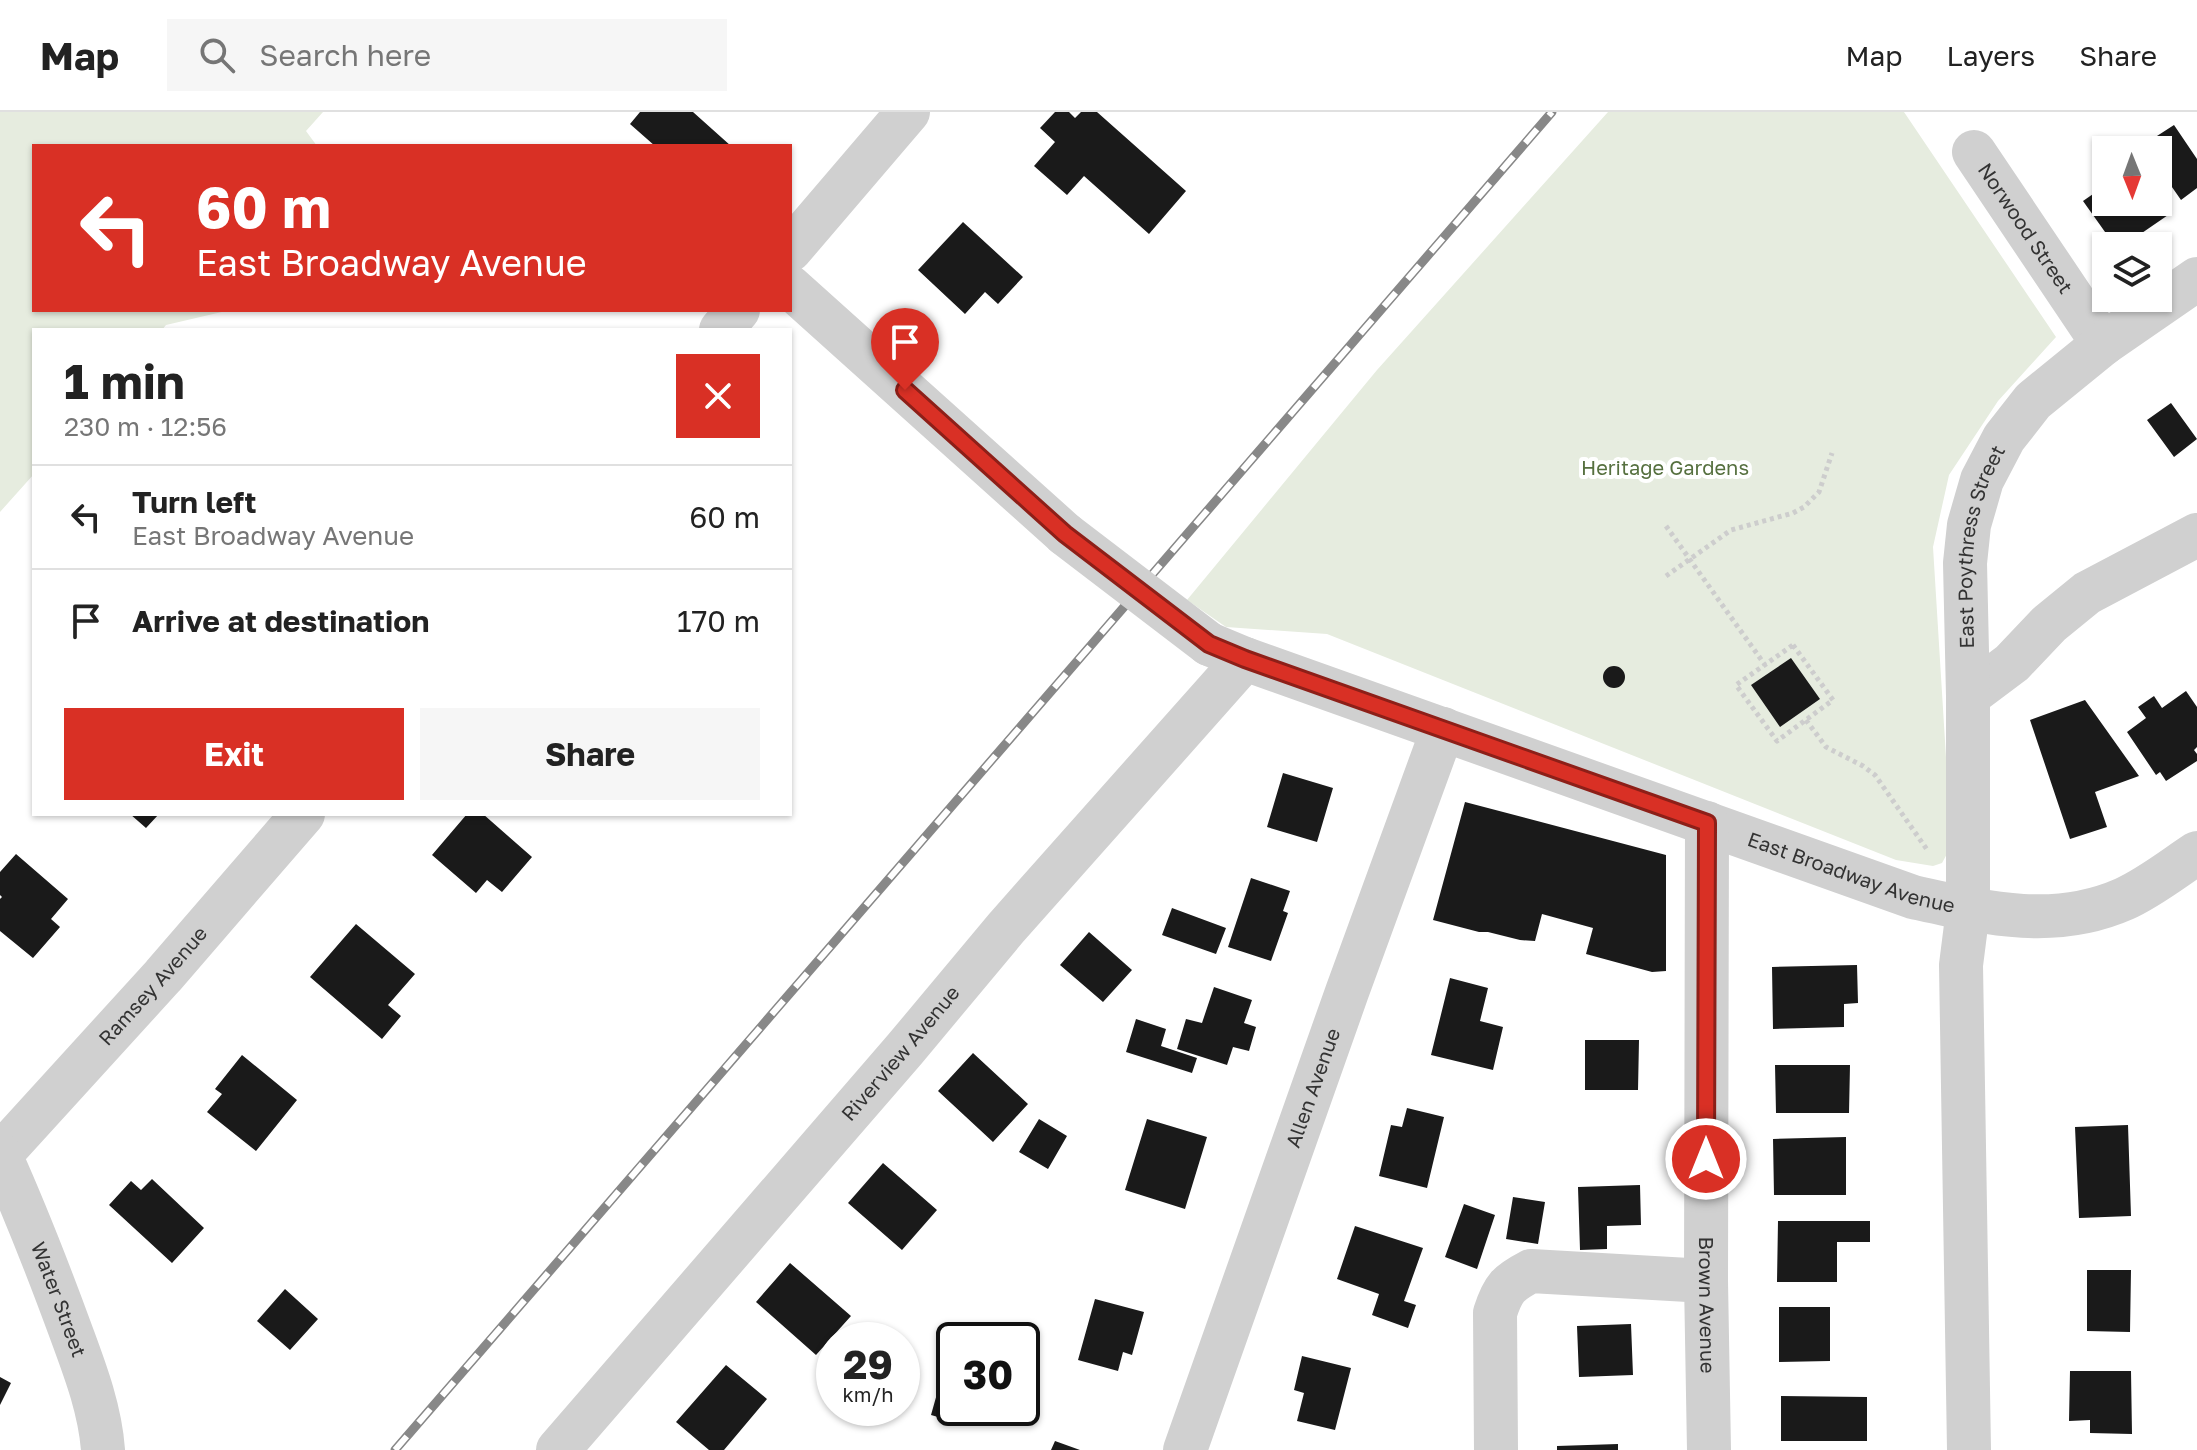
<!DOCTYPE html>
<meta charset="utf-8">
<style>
:root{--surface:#fff;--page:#f6f6f6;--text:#222;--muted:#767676;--line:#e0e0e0;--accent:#d93025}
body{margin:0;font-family:"Golos Text",sans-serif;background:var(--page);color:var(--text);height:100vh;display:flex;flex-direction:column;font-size:30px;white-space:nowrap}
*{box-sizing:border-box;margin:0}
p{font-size:26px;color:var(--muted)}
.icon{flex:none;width:44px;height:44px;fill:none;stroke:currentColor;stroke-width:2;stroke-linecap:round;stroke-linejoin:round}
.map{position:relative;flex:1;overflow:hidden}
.details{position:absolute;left:32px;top:216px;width:760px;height:488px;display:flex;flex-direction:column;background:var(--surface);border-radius:0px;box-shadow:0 2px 6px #0004}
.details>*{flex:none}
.top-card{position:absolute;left:32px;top:32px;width:760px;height:168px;border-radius:0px;box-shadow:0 2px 6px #0004;background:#d93025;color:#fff;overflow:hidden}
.needle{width:52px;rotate:179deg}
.fabs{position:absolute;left:2092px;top:24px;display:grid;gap:16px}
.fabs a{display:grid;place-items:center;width:80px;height:80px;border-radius:0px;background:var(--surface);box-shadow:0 2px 6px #0004;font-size:40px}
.speed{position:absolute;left:816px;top:1210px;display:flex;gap:16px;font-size:40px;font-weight:700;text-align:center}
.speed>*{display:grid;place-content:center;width:104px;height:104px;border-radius:50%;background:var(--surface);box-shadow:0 2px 6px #0004;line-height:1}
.speed small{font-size:20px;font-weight:400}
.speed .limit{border:4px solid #111;border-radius:12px;background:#fff;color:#111}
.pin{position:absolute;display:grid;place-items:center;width:68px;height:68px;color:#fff;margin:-82px -34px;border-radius:50% 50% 50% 0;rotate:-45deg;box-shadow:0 0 8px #0007}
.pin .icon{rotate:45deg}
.me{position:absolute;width:88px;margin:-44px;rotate:0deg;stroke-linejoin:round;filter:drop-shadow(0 0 6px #0008)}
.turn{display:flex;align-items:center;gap:28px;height:168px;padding:0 32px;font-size:36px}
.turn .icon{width:104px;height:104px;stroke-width:2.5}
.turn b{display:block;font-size:56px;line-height:68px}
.round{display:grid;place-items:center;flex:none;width:84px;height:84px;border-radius:0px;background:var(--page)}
.head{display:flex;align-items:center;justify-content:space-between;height:136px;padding:0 32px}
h1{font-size:48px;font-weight:700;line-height:60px}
.action{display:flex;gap:16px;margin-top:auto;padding:16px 32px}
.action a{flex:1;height:92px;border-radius:0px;background:var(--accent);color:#fff;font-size:32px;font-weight:700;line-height:92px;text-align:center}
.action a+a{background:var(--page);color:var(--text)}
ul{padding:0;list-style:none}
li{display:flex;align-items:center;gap:24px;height:104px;padding:0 32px;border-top:2px solid var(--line)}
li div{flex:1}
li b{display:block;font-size:30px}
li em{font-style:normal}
header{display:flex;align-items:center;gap:48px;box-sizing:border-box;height:112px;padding:0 40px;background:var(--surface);border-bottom:2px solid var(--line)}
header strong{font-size:38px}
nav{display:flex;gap:44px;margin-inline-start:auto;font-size:28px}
.search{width:560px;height:72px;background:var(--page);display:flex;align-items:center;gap:20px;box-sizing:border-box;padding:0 28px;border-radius:0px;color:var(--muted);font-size:30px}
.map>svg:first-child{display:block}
.green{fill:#e6ecdf}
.building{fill:#1a1a1a}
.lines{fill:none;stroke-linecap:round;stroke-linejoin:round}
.path{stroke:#cdcdcd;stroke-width:5;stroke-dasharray:4 4;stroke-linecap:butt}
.minor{stroke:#d0d0d0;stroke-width:44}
.rail-casing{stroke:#888;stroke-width:9}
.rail{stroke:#fff;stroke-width:6;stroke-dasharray:18;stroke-linecap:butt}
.minor-bridge{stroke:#d0d0d0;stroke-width:44}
.route-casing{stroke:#8d1f18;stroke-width:20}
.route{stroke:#d93025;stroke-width:14}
.labels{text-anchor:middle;stroke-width:8;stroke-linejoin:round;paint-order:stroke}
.street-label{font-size:20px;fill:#333;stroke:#fff}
.park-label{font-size:20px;fill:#56703f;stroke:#fff}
</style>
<header>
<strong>Map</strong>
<div class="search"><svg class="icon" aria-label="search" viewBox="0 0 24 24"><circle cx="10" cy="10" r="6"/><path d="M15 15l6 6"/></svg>Search here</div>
<nav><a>Map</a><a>Layers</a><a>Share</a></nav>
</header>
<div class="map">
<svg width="2197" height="1338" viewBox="0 0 2197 1338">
<rect width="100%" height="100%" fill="#fff"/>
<path class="green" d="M0,0H323L306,19L317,34H34V198H264L262,200L226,199L166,213L162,218H34V362L0,400Z
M1608,0H1904L2056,225L1998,289L1949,363L1933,435L1950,710L1948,740L1942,751L1933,754L1896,748L1327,522L1226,515L1187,488L1377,258Z"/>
<path class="building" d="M640,0H693L731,34H655L630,12Z
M1055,0H1069L1075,6L1081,0H1097L1186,79L1149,122L1084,64L1067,83L1034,54L1055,30L1040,16Z
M2174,13L2197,47V76L2181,88L2158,55V38H2147L2143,33Z
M2106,73V90H2158V83L2171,101L2123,134H2115L2083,89Z
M963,110L1023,165L998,192L985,180L965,202L918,158Z
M2171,291L2197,327L2174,345L2147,308Z
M1791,546L1820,587L1780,615L1751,573Z
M1603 565a11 11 0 1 1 22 0a11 11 0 1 1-22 0Z
M2186,579L2197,595V635L2194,638L2197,642V649L2166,669L2160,660L2156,663L2127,620L2146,606L2138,595L2154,584L2162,596Z
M2085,588L2139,664L2095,680L2107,715L2070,727L2030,608Z
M1283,661L1333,676L1317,730L1267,715Z
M1465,690L1666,743V859L1652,860L1586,842L1593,816L1542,802L1535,829L1520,828L1488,820H1479L1433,808Z
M130,702H159L146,716Z
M467,702H483L532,745L502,780L487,768L476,781L432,743Z
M16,742L68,787L51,807L60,815L33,846L0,819V787L2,785L0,783V760Z
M1251,766L1290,779L1283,799L1288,801L1271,849L1228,835Z
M1172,796L1226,816L1216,842L1162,823Z
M356,812L415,862L388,893L401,904L382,927L310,865Z
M1089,820L1132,858L1103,890L1060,853Z
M1857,853L1858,891L1844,892V915L1773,917L1772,855Z
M1450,866L1488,876L1480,909L1503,915L1493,958L1431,943Z
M1214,875L1252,888L1244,911L1256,915L1249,939L1233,935L1227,953L1177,937L1186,907L1202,911Z
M1136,907L1166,917L1161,934L1197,946L1192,961L1126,940Z
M1585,928H1639L1638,978H1585Z
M973,941L1028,992L993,1030L938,979Z
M242,943L297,988L256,1039L207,1000L222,982L215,977Z
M1775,953H1850L1849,1001H1776Z
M1407,996L1444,1005L1427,1076L1379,1064L1391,1013L1402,1015Z
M1039,1007L1067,1024L1048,1057L1019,1040Z
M1147,1007L1207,1025L1185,1097L1125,1078Z
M2128,1013L2131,1104L2079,1106L2075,1015Z
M1846,1025V1083H1774L1773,1027Z
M883,1051L937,1098L902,1138L848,1091Z
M152,1067L204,1116L172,1151L109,1093L131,1069L141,1078Z
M1640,1073L1641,1113L1607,1114V1137L1580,1138L1578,1075Z
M1513,1085L1545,1090L1538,1132L1506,1127Z
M1464,1092L1495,1103L1477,1157L1445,1145Z
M1778,1109H1870V1130H1837V1170H1777Z
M1355,1114L1423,1136L1404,1189L1416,1193L1408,1216L1372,1203L1379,1182L1337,1167Z
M790,1151L851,1204L816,1243L756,1190Z
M2087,1158H2131L2130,1220L2087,1219Z
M285,1177L318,1207L290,1238L257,1209Z
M1095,1187L1144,1200L1132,1243L1123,1240L1118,1259L1078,1248Z
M1779,1195H1830V1249L1779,1250Z
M1631,1212L1633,1263L1579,1265L1577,1214Z
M1302,1244L1351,1256L1335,1318L1297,1309L1304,1281L1294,1278Z
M726,1253L767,1287L724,1338H709L676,1310Z
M2070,1259H2131L2132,1322L2090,1321V1308L2069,1309Z
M942,1264L954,1268V1296H964L959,1311L931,1303Z
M0,1265L11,1271L0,1293Z
M1781,1284L1867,1285V1329H1781Z
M1055,1329L1080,1338H1051Z
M1618,1332V1338H1557V1334Z"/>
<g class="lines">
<path class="path" d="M1666,414L1765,553
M1666,464L1731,418L1793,401L1804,395L1819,380L1832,341
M1793,533L1833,588L1777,629L1736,573Z
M1806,608L1826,635L1863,654L1875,663L1928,739"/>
<g class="minor">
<path id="s1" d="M1974,40L2103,232"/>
<path d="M790,138L908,0"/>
<path d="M790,175L1065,422"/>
<path d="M721,218L738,198"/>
<path id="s2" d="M1209,532L1245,547L1913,785C1985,801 2054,818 2124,787C2149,776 2174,756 2197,741"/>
<path d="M1968,584L2012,551L2049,512L2087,481L2197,423"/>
<path id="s3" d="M1707,711L1706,1169L1709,1338"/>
<path id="s4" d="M0,1043L163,864L303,702"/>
<path id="s5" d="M0,1043C26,1101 49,1160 71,1220C85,1258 100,1297 103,1338"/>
<path id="s6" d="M558,1338L905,937L1006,816L1245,547"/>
<path id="s7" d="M1185,1338L1347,880L1443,617"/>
<path d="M1496,1338L1495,1201C1503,1176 1508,1171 1531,1159L1706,1169"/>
<path id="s8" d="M1969,1338L1961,853L1968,798V584L1965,451L1969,413L1982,368L2004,326L2033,289L2103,232L2197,167"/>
</g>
<defs>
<path id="rail" d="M395,1338L1552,0"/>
</defs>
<use href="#rail" class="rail-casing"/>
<use href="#rail" class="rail"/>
<path class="minor-bridge" d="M1065,422L1209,532"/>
</g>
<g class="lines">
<defs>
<path id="route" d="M905,278L1065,422L1209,532L1245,547L1707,711L1706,1047"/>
</defs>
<use href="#route" class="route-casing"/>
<use href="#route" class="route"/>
</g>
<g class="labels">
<g class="street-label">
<text dy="7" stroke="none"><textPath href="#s1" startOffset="92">Norwood Street</textPath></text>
<text dy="7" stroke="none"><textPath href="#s8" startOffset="906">East Poythress Street</textPath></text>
<text dy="7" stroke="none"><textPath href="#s2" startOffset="682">East Broadway Avenue</textPath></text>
<text dy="7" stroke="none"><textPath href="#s4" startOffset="228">Ramsey Avenue</textPath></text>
<text dy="7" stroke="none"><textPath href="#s6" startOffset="524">Riverview Avenue</textPath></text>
<text dy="7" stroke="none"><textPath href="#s7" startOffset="384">Allen Avenue</textPath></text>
<text dy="7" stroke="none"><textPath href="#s5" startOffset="156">Water Street</textPath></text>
<text dy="7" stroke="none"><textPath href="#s3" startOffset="482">Brown Avenue</textPath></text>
</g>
<g class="park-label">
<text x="1665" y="363">Heritage Gardens</text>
</g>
</g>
</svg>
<div class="fabs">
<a><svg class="needle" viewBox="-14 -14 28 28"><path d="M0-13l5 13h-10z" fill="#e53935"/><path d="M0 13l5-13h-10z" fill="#767676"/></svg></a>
<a><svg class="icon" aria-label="layers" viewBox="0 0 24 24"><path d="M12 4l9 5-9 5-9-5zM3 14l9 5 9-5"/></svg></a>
</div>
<div class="speed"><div>29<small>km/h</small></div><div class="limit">30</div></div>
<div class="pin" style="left:905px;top:278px;background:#d93025"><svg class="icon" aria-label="arrive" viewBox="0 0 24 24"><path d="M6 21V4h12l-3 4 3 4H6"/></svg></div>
<svg class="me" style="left:1706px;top:1047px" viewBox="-20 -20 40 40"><circle r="17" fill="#d93025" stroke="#fff" stroke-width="3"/><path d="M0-11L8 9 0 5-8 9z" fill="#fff"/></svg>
<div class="top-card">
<div class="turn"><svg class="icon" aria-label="left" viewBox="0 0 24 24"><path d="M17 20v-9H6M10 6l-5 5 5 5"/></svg><div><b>60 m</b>East Broadway Avenue</div></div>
</div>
<section class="details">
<div class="head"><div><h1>1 min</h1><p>230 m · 12:56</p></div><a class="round" style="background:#d93025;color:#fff"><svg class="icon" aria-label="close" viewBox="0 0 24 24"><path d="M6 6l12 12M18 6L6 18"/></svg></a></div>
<ul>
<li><svg class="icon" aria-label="left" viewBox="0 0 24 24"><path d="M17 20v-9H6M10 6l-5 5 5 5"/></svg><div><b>Turn left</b><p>East Broadway Avenue</p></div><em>60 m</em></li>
<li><svg class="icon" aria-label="arrive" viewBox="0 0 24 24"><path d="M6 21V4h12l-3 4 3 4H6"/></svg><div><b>Arrive at destination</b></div><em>170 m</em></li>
</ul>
<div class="action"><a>Exit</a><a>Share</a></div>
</section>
</div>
